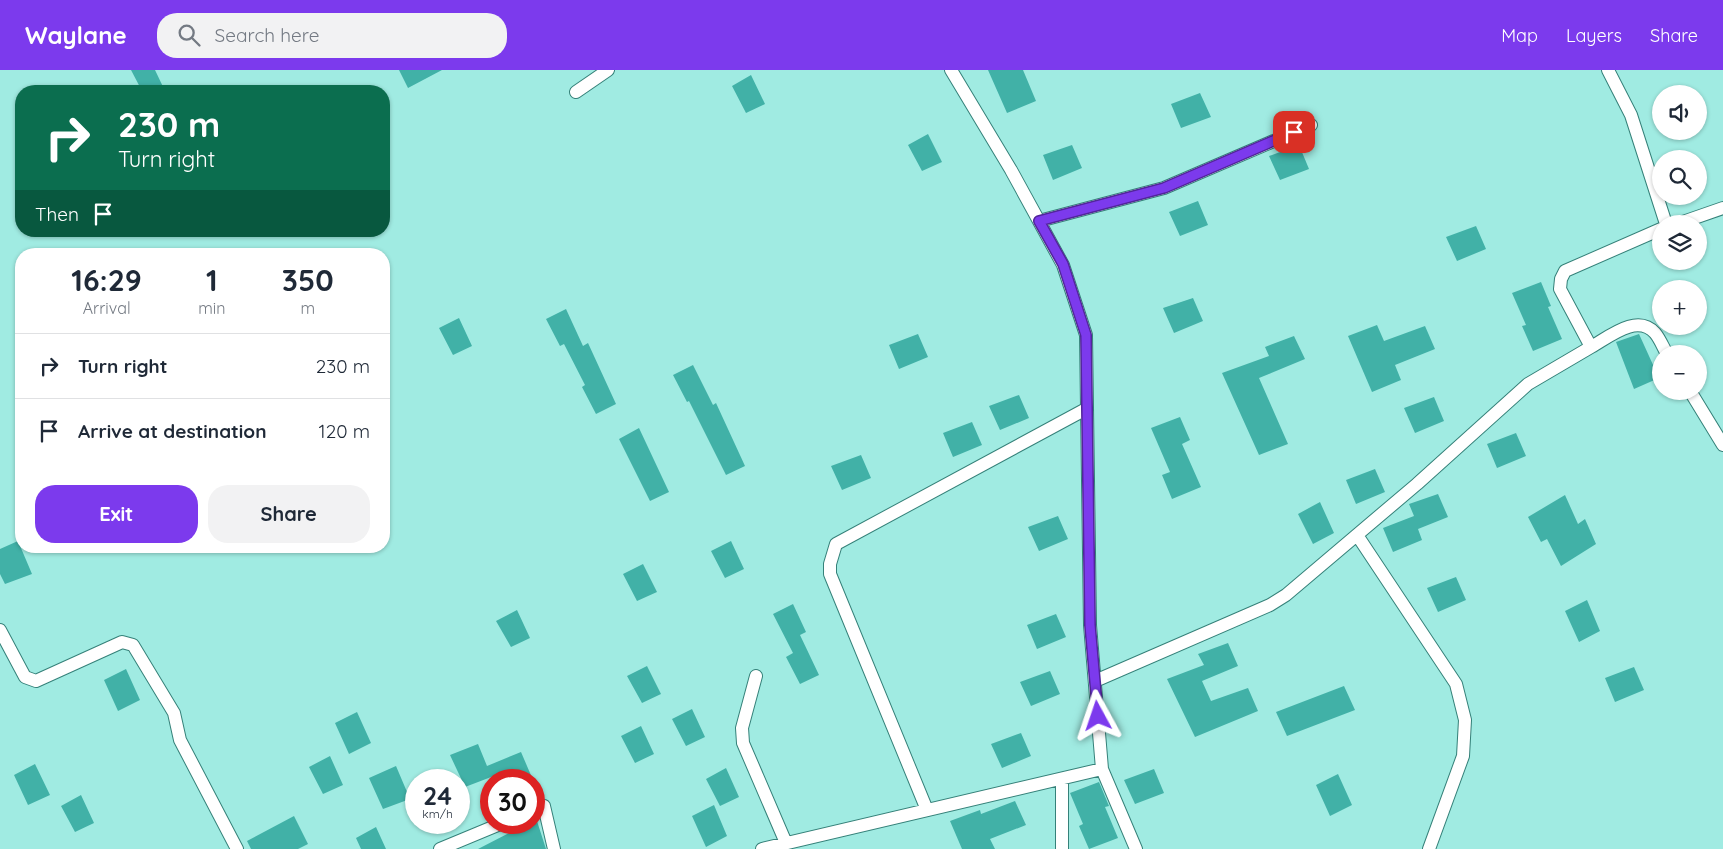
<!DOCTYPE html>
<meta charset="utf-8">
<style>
:root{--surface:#fff;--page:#f2f2f3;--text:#1f2937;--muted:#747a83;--line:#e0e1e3;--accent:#7c3aed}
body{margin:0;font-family:Quicksand,sans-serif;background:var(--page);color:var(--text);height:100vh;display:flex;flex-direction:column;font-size:19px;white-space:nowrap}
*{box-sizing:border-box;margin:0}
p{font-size:16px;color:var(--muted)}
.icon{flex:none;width:28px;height:28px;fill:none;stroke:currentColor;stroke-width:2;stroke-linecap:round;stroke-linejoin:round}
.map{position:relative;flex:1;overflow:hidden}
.details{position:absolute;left:15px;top:178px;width:375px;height:305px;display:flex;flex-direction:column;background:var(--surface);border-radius:20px;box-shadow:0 1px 4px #0004}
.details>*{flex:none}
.banner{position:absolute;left:15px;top:15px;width:375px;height:152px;border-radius:20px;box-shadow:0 1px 4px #0004;background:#0b6e4f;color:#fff;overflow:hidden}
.tools{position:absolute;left:1652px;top:15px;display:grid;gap:10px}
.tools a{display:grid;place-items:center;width:55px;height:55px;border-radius:50%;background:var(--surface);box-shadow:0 1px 4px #0004;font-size:25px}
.speed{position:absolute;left:405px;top:699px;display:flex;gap:10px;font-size:25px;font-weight:700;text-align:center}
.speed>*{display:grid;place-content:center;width:65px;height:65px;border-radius:50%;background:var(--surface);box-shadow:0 1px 4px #0004;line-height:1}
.speed small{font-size:12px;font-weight:400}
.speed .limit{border:8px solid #d22;background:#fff;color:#111}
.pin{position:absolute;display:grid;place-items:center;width:42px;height:42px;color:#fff;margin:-21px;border-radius:10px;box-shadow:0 2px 8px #0006}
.me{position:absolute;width:55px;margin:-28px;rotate:355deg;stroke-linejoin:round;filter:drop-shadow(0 0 4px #0008)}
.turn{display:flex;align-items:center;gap:18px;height:105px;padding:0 20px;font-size:22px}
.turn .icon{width:65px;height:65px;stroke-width:2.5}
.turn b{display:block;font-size:35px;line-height:42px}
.then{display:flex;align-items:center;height:48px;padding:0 20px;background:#0003;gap:10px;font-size:19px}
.eta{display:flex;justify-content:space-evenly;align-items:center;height:85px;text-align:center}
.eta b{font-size:30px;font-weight:700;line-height:35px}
.cta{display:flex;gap:10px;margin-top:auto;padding:10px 20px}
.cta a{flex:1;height:58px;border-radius:20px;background:var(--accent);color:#fff;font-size:20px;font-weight:700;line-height:58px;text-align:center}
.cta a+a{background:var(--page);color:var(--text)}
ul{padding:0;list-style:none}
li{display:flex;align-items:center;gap:15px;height:65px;padding:0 20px;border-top:1px solid var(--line)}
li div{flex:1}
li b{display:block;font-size:19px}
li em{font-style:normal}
header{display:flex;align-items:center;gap:30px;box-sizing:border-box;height:70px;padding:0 25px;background:var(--accent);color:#fff}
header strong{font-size:24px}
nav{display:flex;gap:28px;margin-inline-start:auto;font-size:18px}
.search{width:350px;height:45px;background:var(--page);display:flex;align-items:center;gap:12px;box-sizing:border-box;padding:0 18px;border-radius:20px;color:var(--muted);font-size:19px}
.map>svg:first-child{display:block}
.building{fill:#41b1a7}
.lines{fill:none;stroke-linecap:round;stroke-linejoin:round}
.minor-casing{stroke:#358179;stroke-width:14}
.minor{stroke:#fff;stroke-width:12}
.route-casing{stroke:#51269a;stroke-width:12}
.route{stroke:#7c3aed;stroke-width:9}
</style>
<header>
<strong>Waylane</strong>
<div class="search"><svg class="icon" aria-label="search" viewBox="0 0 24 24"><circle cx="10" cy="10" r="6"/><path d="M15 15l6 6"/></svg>Search here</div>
<nav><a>Map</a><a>Layers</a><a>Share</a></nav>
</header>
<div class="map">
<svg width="1723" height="779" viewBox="0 0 1723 779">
<rect width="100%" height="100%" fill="#a0ebe2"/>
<path class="building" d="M131,0H155L165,21H142Z
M399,0H442L408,18Z
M988,0H1023L1036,31L1007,43Z
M751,5L765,34L746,43L732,16Z
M1200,23L1211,47L1181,58L1171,34Z
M928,64L942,92L922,101L908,75Z
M1072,75L1082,98L1053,110L1043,85Z
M1299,75L1309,99L1280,110L1269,86Z
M1198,131L1208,155L1180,166L1169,142Z
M1476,156L1486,179L1457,191L1446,167Z
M1541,212L1551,236L1548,237L1562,269L1533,281L1522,256L1526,255L1512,223Z
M1193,228L1203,251L1174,263L1163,238Z
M566,239L583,276L588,273L616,334L596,344L582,317L585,315L564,274L560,276L546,249Z
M459,248L472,276L453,285L439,258Z
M1377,255L1384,271L1425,256L1435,279L1395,295L1401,310L1372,322L1348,266Z
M918,264L928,287L899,299L889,275Z
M1639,264L1659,308L1634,319L1616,272Z
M1294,266L1305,289L1259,308L1288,374L1259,385L1222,303L1269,286L1265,277Z
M693,295L713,335L716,333L745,396L726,405L689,331L687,332L673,305Z
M1019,325L1029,348L1000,360L989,336Z
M1434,327L1444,351L1415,363L1404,338Z
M1180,347L1190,370L1182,374L1201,417L1172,429L1162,405L1170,402L1151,358Z
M972,352L982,375L953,387L943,363Z
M639,358L669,422L650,431L619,369Z
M1516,363L1526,386L1497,398L1487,374Z
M861,385L871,408L842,420L831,396Z
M1375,399L1385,422L1356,434L1346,410Z
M1438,424L1448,447L1418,459L1422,470L1393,482L1383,458L1414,446L1409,434Z
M1565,425L1578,454L1585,449L1596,474L1561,496L1547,469L1541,472L1528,447Z
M1320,432L1334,463L1313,474L1298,444Z
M1058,446L1068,469L1039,481L1028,457Z
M18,471L32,504L5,514L0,504V479Z
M731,471L744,499L725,508L711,481Z
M643,494L657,522L637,531L623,504Z
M1456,507L1466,530L1438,542L1427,518Z
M1587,530L1600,561L1579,572L1565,541Z
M793,534L806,562L800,565L819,605L800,614L786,587L793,583L773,544Z
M517,540L530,568L511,577L496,551Z
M1056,544L1066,567L1037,579L1027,555Z
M1228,573L1238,596L1202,611L1211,631L1248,618L1258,641L1195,667L1167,609L1204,595L1198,584Z
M647,596L661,624L642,633L627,606Z
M1634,597L1644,620L1615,632L1605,608Z
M126,599L140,630L118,641L104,610Z
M1050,601L1060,624L1031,636L1020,612Z
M1344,616L1355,640L1287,666L1276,642Z
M692,639L705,667L686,676L672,649Z
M357,642L371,673L349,684L335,653Z
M641,656L654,684L635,693L621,666Z
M1021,663L1031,686L1002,698L991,674Z
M478,674L487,696L521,682L533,710H501L499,704L465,717L450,685Z
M330,686L343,715L323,724L309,697Z
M35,694L50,725L28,735L14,705Z
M396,696L410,729L383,739L369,708Z
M726,698L739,727L720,736L706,709Z
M1154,699L1164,723L1135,734L1124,710Z
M1338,704L1352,735L1330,746L1316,715Z
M1099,712L1109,736L1105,737L1118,768L1089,779L1079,756L1083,754L1070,723Z
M81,725L94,753L75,762L61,736Z
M1015,731L1026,755L990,769L995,779H962L950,751L980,740L981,744Z
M714,735L727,766L706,777L692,746Z
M294,746L308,774L298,779H251L247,771Z
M537,751L546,779H478L511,762Z
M376,757L386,779H361L356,768Z"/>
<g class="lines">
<defs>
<path id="minor" d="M951,0L1011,100L1063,195L1086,265L1090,555L1102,699L1136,779
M1608,0L1631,45L1666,154
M576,22L608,0
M1039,151L1164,118L1311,55
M1677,154L1723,138
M1591,277C1609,267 1637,243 1655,263C1660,269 1663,277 1667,284
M1690,321L1723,375
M1357,465L1456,614L1465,650L1463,686L1429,779
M0,560L25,607L36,611L122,572L133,575L174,643L180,670L237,779
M756,606L742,658L743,673L786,773
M1095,611L1270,535L1286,525L1417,414L1528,314L1591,277L1560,219L1561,209L1565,201L1661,159
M1062,709V779
M927,740L830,504V494L836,474L1086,339
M534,741L544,736L554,779
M440,779L505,752
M762,779L1102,699"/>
</defs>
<use href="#minor" class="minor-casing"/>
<use href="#minor" class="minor"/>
</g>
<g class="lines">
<defs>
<path id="route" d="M1098,646L1090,555L1086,265L1063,194L1039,151L1164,118L1294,62"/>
</defs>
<use href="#route" class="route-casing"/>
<use href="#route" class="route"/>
</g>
</svg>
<div class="tools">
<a><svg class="icon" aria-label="sound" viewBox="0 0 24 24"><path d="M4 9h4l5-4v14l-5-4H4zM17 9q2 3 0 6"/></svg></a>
<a><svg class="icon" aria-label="search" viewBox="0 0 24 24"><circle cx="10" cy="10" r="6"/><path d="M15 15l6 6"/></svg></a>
<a><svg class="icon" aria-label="layers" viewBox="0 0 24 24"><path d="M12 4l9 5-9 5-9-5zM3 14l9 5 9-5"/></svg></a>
<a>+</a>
<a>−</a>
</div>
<div class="speed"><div>24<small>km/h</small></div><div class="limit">30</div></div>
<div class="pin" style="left:1294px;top:62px;background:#d93025"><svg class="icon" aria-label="arrive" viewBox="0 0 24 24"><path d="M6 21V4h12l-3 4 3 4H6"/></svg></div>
<svg class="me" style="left:1098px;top:646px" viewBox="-20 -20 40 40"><path d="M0-17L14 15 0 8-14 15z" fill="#7c3aed" stroke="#fff" stroke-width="4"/></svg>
<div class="banner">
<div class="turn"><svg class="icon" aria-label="right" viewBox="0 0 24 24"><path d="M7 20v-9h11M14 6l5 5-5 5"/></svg><div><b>230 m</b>Turn right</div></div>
<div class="then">Then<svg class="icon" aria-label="arrive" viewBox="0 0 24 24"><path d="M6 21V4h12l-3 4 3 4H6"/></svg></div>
</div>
<section class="details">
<div class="eta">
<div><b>16:29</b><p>Arrival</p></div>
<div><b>1</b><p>min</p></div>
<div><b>350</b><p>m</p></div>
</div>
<ul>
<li><svg class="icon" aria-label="right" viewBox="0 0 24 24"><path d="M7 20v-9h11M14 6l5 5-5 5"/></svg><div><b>Turn right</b></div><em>230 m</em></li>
<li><svg class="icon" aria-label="arrive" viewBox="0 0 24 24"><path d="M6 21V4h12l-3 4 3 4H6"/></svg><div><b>Arrive at destination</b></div><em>120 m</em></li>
</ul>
<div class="cta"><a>Exit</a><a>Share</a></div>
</section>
</div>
